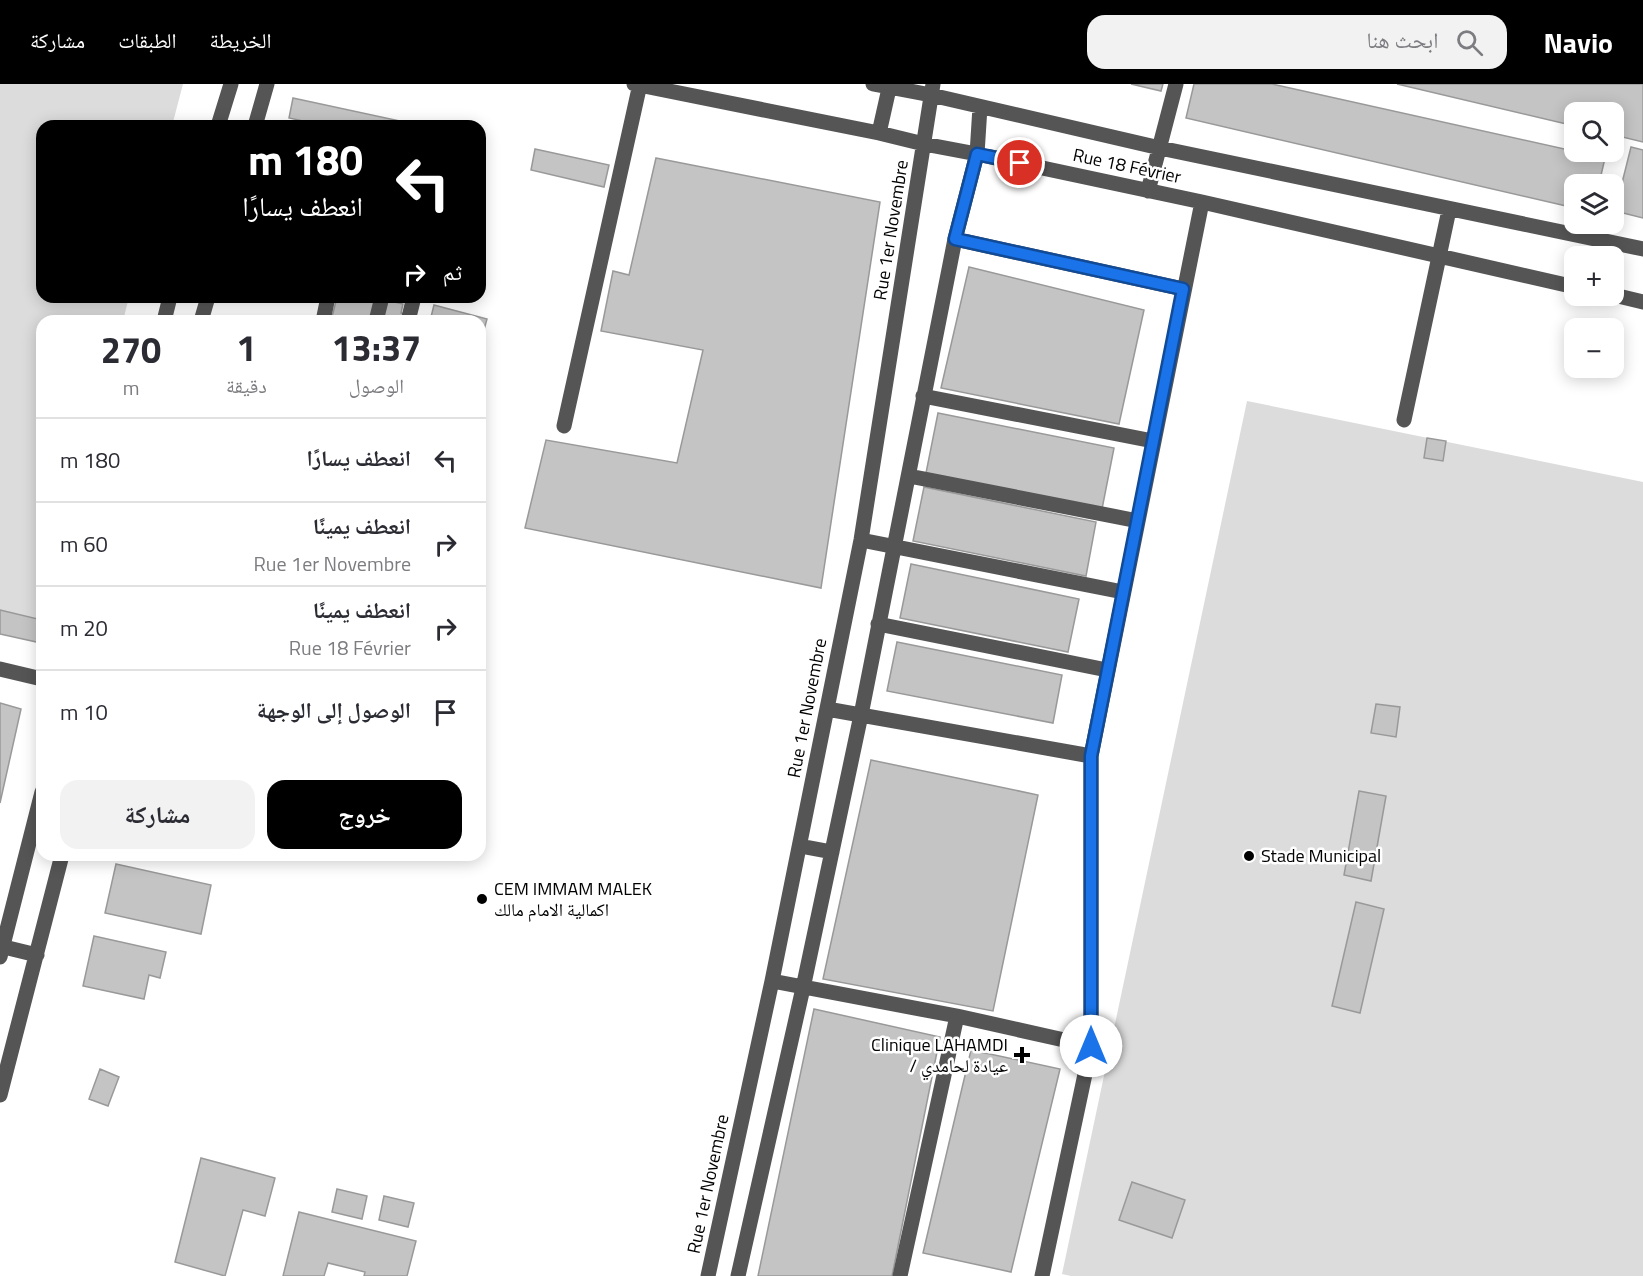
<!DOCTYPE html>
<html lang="ar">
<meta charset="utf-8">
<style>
:root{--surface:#fff;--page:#f2f2f3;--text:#2b2b33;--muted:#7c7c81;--line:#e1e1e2;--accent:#000}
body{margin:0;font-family:"Titillium Web","Noto Naskh Arabic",sans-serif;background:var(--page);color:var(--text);direction:rtl;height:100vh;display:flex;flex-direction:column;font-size:22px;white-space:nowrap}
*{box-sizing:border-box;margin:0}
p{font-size:20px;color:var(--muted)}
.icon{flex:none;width:33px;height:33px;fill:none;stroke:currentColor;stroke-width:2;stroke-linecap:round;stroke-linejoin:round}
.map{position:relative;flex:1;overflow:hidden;direction:ltr}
.details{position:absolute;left:36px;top:231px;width:450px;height:546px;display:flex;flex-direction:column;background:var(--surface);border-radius:18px;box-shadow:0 3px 15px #0003;direction:rtl}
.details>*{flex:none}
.top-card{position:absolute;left:36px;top:36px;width:450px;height:183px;border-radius:18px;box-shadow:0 3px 15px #0003;direction:rtl;background:#000;color:#fff;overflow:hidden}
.buttons{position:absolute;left:1564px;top:18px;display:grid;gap:12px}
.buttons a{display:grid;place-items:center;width:60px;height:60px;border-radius:12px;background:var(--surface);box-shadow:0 3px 15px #0003;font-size:30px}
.pin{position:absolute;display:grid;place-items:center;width:51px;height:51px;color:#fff;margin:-26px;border:3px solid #fff;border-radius:50%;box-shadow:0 2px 6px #0007}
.me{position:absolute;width:66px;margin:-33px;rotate:0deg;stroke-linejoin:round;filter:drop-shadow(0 0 4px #0008)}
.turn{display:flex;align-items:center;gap:21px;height:126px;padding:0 24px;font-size:27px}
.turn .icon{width:78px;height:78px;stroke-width:2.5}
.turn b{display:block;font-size:42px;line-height:51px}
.then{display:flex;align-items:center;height:57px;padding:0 24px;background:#0003;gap:12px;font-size:22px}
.eta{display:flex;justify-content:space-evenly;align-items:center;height:102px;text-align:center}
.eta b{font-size:36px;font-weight:700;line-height:42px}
.primary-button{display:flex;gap:12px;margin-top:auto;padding:12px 24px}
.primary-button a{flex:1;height:69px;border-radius:18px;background:var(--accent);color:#fff;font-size:24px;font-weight:700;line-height:69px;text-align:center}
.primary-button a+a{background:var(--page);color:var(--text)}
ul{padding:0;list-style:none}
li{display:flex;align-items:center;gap:18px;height:84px;padding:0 24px;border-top:2px solid var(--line)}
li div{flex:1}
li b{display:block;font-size:22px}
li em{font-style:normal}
header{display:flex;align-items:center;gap:36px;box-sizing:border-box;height:84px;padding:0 30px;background:var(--accent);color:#fff}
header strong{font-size:28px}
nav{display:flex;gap:33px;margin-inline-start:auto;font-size:21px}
.search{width:420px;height:54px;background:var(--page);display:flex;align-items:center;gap:15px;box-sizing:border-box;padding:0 21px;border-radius:18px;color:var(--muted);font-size:22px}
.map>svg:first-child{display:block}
.green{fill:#dcdcdc;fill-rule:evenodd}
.building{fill:#c4c4c4;stroke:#999;stroke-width:1.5}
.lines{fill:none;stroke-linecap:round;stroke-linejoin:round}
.minor{stroke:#555;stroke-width:15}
.route-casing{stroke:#114b97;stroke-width:15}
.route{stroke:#1a73e8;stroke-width:10}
.poi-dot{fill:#000;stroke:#fff;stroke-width:2}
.labels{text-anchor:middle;stroke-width:5;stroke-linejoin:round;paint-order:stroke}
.street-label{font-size:18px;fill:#000;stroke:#fff}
.poi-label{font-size:18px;fill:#000;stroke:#fff;text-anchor:start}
</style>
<header>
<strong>Navio</strong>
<div class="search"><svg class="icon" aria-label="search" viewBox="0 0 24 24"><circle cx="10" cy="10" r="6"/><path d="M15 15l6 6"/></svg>ابحث هنا</div>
<nav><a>الخريطة</a><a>الطبقات</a><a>مشاركة</a></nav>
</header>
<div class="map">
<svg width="1643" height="1192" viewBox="0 0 1643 1192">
<rect width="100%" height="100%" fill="#fff"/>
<path class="green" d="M0,0H183L172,42H42V213H129L123,237H42V536L0,526Z
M1247,317L1643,398V1192H1071L1062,1190ZM1376,620L1400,624L1396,652L1371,649ZM1359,707L1386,712L1370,797L1344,791ZM1356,818L1384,825L1360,928L1332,921Z"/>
<path class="building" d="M1131,0H1163L1161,7Z
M1194,0H1272L1605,74L1599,100H1575V124L1186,34Z
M1397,0H1643V58L1614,51V28H1575V42Z
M293,14L400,37L399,42H326L289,34Z
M1631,63L1643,66V134L1615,127Z
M535,65L609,81L604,103L531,86Z
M656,74L880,118L821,504L525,444L546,356L677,379L703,266L601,247L613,187L629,191Z
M969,183L1144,226L1119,340L941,304Z
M337,213H373L403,220L401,229L430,237H331Z
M434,221L487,235L480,260V237H430Z
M938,329L1114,364L1102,425L926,389Z
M1427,354L1446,357L1443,377L1424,374Z
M924,403L1096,438L1086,492L913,457Z
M911,480L1079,515L1068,568L900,534Z
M0,526L42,536L41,559L0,550Z
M897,558L1062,591L1053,639L887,607Z
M0,619L21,625L0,719Z
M1376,620L1400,623L1396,653L1371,649Z
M871,676L1038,711L993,927L823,895Z
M1359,707L1386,712L1371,797L1344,791Z
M116,780L211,801L201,850L105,829Z
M1356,818L1384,825L1360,929L1332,922Z
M94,852L166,868L160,894L149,891L144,915L83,902Z
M814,925L940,953L892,1192H758Z
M971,966L1060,985L1011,1188L923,1169Z
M100,985L119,993L108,1022L89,1015Z
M201,1074L275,1094L265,1132L243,1126L225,1192L175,1178Z
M1132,1098L1185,1116L1172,1154L1119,1136Z
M337,1105L367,1112L362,1135L332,1128Z
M384,1112L414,1119L408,1143L379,1136Z
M299,1128L416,1157L407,1192H364L365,1188L328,1179L324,1192H283Z"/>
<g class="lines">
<path class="minor" d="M634,0L879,49L924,60L977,70L1202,118L1575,203
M873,0L931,11L1160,64L1643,165
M218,42L231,0
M255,42L267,0
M879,49L890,0
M1148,107L1176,0
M955,155L1183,205
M1614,211L1643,218
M164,237L170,213
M201,237L208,213
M323,237L328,213
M376,237L382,213
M408,237L414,213
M923,312L1153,357
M1404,336L1449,126
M564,342L640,0
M909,392L1138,437
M861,456L1123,508
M878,540L1107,586
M0,585L42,595
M827,625L1091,672
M800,762L832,768
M0,862L37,871
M0,873L42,708
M772,897L957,932L1091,962
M0,1011L62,771
M708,1192L772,897L861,456L933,0
M738,1192L803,904L861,631L955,155L977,70L980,23
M900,1192L957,932
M1042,1192L1091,962V672L1202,118"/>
</g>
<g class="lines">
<defs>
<path id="route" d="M1020,79L977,70L955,155L1183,205L1091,672V962"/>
</defs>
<use href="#route" class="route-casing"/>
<use href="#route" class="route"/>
</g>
<g class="poi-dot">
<circle cx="1249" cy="772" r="6"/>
<circle cx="482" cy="815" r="6"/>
<path d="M1019 962h6v6h6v6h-6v6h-6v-6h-6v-6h6z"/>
</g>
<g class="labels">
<g class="street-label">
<text transform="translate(1127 82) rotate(12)" y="6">Rue 18 Février</text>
<text transform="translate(891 146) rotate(-81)" y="6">Rue 1er Novembre</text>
<text transform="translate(807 624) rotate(-79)" y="6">Rue 1er Novembre</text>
<text transform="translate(708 1100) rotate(-78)" y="6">Rue 1er Novembre</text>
</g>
<g class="poi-label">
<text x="1261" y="778">Stade Municipal</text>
<text x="494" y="811">CEM IMMAM MALEK<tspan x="494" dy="21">اكمالية الامام مالك</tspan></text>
<text x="1008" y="967" text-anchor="end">Clinique LAHAMDI<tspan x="1008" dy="21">/ عيادة لحامدي</tspan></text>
</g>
</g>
</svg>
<div class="buttons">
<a><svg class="icon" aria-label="search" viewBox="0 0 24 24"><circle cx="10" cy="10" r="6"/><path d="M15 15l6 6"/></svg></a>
<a><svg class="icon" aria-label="layers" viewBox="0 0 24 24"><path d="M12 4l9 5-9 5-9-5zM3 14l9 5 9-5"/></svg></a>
<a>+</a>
<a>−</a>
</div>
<div class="pin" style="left:1020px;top:79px;background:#d93025"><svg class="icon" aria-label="arrive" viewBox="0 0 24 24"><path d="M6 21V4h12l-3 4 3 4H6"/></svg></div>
<svg class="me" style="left:1091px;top:962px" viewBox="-20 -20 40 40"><circle r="19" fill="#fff"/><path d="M0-13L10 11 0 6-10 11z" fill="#1a73e8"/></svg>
<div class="top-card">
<div class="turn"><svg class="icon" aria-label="left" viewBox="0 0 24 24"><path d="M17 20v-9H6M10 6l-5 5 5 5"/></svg><div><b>180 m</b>انعطف يسارًا</div></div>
<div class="then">ثم<svg class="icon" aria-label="right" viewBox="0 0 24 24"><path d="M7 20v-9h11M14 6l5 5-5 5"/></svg></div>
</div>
<section class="details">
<div class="eta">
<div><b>13:37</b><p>الوصول</p></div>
<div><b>1</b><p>دقيقة</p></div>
<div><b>270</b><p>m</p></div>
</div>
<ul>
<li><svg class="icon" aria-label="left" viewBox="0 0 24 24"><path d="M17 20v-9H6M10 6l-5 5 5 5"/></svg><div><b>انعطف يسارًا</b></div><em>180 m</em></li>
<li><svg class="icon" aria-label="right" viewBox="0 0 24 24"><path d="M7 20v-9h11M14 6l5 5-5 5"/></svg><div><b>انعطف يمينًا</b><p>Rue 1er Novembre</p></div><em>60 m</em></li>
<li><svg class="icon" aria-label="right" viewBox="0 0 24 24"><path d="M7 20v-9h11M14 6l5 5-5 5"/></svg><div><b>انعطف يمينًا</b><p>Rue 18 Février</p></div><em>20 m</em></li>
<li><svg class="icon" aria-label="arrive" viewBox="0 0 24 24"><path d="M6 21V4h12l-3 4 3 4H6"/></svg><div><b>الوصول إلى الوجهة</b></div><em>10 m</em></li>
</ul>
<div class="primary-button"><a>خروج</a><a>مشاركة</a></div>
</section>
</div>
